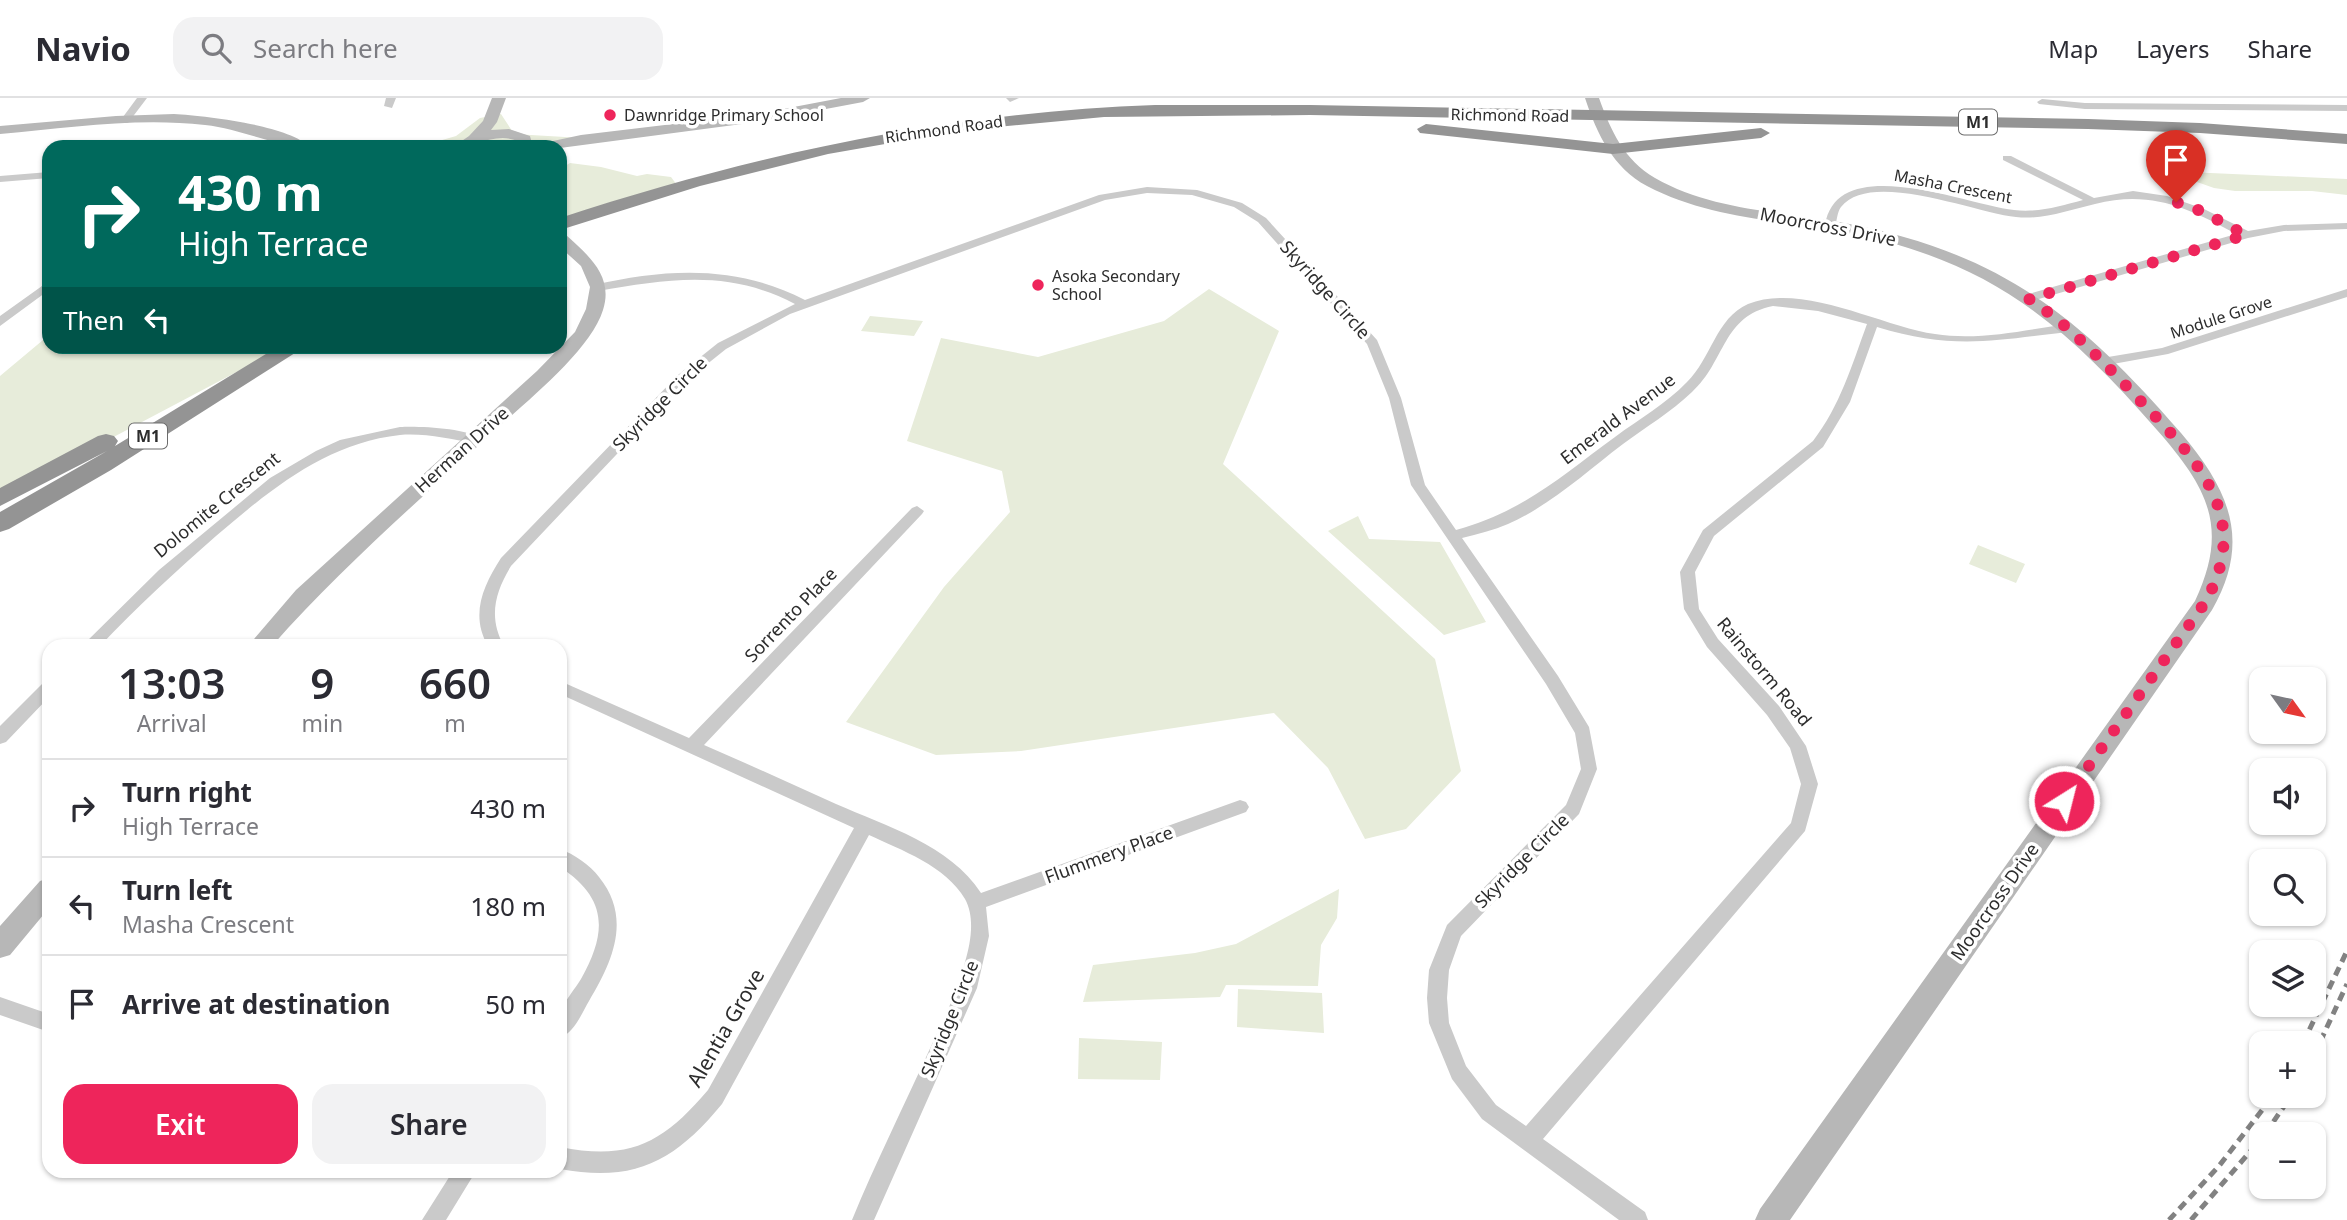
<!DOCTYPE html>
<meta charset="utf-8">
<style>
:root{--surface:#fff;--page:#f2f2f3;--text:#2b2b33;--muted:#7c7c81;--line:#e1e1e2;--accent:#ee255b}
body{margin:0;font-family:"Noto Sans",sans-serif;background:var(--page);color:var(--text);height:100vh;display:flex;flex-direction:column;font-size:26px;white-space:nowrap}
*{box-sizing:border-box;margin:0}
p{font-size:23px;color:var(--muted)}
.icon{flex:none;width:38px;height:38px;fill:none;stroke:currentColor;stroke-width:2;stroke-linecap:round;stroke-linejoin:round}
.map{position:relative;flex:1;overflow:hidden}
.sheet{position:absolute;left:42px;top:541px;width:525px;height:539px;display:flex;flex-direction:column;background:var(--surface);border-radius:21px;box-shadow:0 2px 5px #0004}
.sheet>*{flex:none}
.top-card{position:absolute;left:42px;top:42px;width:525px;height:214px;border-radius:21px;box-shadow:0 2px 5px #0004;background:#00695c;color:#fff;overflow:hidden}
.needle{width:46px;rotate:123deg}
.tools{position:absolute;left:2249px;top:569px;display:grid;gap:14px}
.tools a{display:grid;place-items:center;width:77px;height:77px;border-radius:14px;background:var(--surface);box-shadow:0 2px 5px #0004;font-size:35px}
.pin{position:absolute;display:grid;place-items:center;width:60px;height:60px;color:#fff;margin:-72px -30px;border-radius:50% 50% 50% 0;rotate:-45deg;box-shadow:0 0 7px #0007}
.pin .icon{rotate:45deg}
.me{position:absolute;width:77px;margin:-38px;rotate:36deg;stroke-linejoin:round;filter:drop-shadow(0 0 5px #0008)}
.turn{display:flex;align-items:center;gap:24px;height:147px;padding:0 21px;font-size:32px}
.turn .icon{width:91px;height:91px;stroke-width:2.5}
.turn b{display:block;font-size:49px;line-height:60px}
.then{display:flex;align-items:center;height:66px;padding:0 21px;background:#0003;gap:14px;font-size:26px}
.eta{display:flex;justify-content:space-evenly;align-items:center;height:119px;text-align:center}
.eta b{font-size:42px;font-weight:600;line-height:49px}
.primary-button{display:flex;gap:14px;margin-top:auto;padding:14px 21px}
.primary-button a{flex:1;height:80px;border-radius:21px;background:var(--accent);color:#fff;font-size:28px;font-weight:600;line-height:80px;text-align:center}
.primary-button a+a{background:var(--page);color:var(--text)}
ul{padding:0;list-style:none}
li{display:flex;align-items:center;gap:21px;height:98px;padding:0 21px;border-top:2px solid var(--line)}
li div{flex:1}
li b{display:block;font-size:26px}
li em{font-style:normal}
header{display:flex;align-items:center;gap:42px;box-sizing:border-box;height:98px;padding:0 35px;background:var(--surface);border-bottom:2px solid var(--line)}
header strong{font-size:33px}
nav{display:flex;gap:38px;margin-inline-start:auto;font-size:24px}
.search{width:490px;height:63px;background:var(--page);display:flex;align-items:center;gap:18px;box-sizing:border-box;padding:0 24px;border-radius:21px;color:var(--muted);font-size:26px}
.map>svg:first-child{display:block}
.green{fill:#e7ecda}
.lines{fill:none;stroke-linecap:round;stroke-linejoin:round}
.street{fill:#cacaca;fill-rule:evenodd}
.secondary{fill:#b7b7b7;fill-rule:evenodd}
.highway{fill:#949494;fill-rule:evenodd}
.rail{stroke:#828282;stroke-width:5;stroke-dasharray:9 6;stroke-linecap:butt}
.route{stroke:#ee255b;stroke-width:12;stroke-dasharray:0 21.6}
.poi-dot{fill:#ee255b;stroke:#fff;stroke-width:2.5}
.labels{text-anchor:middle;stroke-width:7;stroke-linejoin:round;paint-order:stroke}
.far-poi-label{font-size:16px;fill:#2d2d2d;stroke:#fff;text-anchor:start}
.far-street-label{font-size:16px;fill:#2d2d2d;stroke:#fff}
.shield{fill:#fff;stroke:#6c6c6c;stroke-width:2}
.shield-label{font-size:16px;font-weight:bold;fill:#2d2d2d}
.street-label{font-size:18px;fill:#2d2d2d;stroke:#fff}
.near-street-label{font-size:21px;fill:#2d2d2d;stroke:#fff}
</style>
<header>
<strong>Navio</strong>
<div class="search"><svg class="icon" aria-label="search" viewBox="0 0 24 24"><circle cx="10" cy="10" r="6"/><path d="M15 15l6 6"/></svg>Search here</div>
<nav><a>Map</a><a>Layers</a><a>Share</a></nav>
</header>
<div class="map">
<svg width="2347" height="1122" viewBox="0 0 2347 1122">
<rect width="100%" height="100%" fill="#fff"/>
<path class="green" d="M501,16L514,36L582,40L545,49H418L456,38L480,20Z
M570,65L601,69L637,78L647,76L671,79L677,87L560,126V71Z
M2166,73L2347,81V97L2312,93H2235L2214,90Z
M1209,191L1279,233L1223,366L1435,561L1461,673L1406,731L1365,741L1328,670L1274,615L1021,653L936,657L846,624L944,489L1010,414L1002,373L907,343L941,240L1038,259L1164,223Z
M870,218L923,223L914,238L861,233Z
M49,237V248L284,249L0,399V278Z
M1358,418L1369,441L1440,444L1486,524L1444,537L1328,433Z
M1978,447L2025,466L2016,485L1969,466Z
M1339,791L1337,820L1321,847L1318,888L1226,887L1220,899L1083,904L1093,867L1195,855L1236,846Z
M1238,891L1322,895L1324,935L1237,929Z
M1079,940L1162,944L1160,982L1078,981Z"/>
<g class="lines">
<path class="street" d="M137,0H147L128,25H122L120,23Z
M386,0H396L392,10L384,8Z
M1006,0H1019L1010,4Z
M2042,1L2085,5L2347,7V13L2085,11L2039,6L2037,4Z
M289,41L293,42V46L274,49Z
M2003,58H2011L2094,100L2133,93L2167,98L2204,111L2248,133L2284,127L2347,125V131L2284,133L2248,140L2029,204L2023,200L2025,197L2236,136C2188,110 2151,92 2095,106C2069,112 2043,122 2016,119C1976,115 1870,71 1841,109C1837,114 1837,123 1835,129L1825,127C1837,52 1968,107 2014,112C2037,115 2061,108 2083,102L2003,62Z
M49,74V80L0,84V78Z
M1147,89L1197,92L1242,105L1266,120L1377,242L1401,300L1425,387L1456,432C1524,413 1560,379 1615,339C1639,321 1666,306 1687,284C1711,261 1716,220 1748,206C1802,184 1881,228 1935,236C1979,243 2024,232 2067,226L2073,230L2067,234C1992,243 1952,252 1877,229L1850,304L1823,349L1714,438L1695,474L1699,511L1718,541L1779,608L1806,648L1818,686L1805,733L1543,1041L1645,1114L1648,1122H1619L1482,1021L1452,981L1429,925L1427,900L1429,872L1447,827L1566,707L1581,671L1575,635L1546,586L1411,387L1389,300L1367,246L1258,124L1234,109L1192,97L1147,95L1105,102L790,216L726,251L686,283L511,468C495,494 488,520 504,548H488C470,517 483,488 501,460L678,277L718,245L795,206C728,171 669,181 598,193L592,189L594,187C668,170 737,167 805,202L1099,97ZM1773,208L1818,213L1867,226C1852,267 1840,308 1813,343L1703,432L1680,474L1684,511L1707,549L1767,617L1790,650L1801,686L1791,725L1526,1028L1496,1007L1466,968L1449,925L1447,900L1449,872L1461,838L1579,716L1597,671L1589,629L1558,578L1462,440C1478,436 1494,432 1508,426C1551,407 1586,374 1623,346C1646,329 1671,314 1692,294C1726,263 1722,218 1773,208Z
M49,183V192L0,228V218Z
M2347,191V199L2168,256L2102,268L2096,264L2102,260L2162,250Z
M400,329C419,328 467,330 481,341L474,345C450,341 425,335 400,337C326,345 270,392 216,438C176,473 137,509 100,548H82L159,472L270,380L316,353L340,342Z
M917,408L924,413L922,416L704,647C748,666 792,686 836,706C886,728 950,747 981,795L1240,702L1246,704L1249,709L1246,714L986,809L989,838L977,890L874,1122H852C875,1066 902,1012 927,957C941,926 957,896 965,864C971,844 975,819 965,801C946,768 901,752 869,737L722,1006C675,1063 635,1085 560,1071V1049C630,1063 663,1045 708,992L854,730L560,596V583L689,640L912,410Z
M49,583V599L6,644L0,646V628L43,585Z
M560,751C574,756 590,767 599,779C632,820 613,863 589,903C582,915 574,935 560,940C560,932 558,920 561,913C565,902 575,891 581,881C608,833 607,800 560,769Z
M0,899L49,916V934L0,917Z
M453,1073H476L446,1122H422Z"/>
<path class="secondary" d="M492,0H506L497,24L491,32L509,31L530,38L533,49H519L518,43C495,34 476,49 453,49L469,38L483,23Z
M841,0H870L863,4L757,24L560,50L537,49L539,46L581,37L757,16Z
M1585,0H1599C1611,33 1624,62 1655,80C1711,112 1777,113 1839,124C1998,153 2078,216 2181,335C2229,392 2252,442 2212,512L1790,1122H1755L1760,1111L2195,503C2230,429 2207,389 2157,332C2061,222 1985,159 1837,133C1773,122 1706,119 1647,88C1613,70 1597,36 1585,0Z
M174,16C206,18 288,27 310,49C276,49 242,31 205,27C137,19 68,30 0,36V28L116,18Z
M560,135L566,137C588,157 614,178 603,212C590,254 523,306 490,337C416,405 339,472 272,548H248L296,492L537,273L575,234L586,211L590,189L581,168L560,149Z
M49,780V810L10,857L0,860V828L40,783Z"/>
<path class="highway" d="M1155,7H1310L2088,21L2200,25L2347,36V46L2200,35L2088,31L1310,17L1104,19L965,32L828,56L700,88L560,132V120C754,56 951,14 1155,7Z
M1426,26L1613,46L1761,30L1770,35L1761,40L1613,56L1420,35L1417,31Z
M279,248H306L111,372L9,431L0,434V414L107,353L0,408V390L98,338L106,336L114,338L118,343L115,348Z"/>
<path class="rail" d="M2303,945L2347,853
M2314,957L2347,886
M2265,1036L2291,998
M2169,1122L2219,1068L2273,998
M2191,1122L2261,1041"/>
</g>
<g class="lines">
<path class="route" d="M2064,703L2204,506C2257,416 2192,357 2132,294C2100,261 2068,226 2029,201L2246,137L2201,113L2176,104"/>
</g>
<g class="poi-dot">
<circle cx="610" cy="17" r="7"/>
<circle cx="1038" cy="187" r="7"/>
</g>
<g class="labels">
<g class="far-poi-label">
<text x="624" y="23">Dawnridge Primary School</text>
<text x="1052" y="184">Asoka Secondary<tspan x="1052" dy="18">School</tspan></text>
</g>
<g class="far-street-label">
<text transform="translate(1510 17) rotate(1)" y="6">Richmond Road</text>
<text transform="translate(944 31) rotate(-8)" y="6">Richmond Road</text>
<text transform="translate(1953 88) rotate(11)" y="6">Masha Crescent</text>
<text transform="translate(2221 219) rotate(-18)" y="6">Module Grove</text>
</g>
<g class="shield">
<rect x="1959" y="11.5" width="38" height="25" rx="5"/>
<rect x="129" y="325.5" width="38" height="25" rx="5"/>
</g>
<g class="shield-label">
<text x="1978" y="30">M1</text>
<text x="148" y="344">M1</text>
</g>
<g class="street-label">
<text transform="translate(1828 129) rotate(11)" y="6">Moorcross Drive</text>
<text transform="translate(1325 192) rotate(48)" y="6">Skyridge Circle</text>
<text transform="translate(660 306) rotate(-45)" y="6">Skyridge Circle</text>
<text transform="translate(1618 321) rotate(-37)" y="6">Emerald Avenue</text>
<text transform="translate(462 352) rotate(-42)" y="6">Herman Drive</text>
<text transform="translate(217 407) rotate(-39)" y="6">Dolomite Crescent</text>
<text transform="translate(791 517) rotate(-46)" y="6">Sorrento Place</text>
<text transform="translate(1764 574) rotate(50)" y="6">Rainstorm Road</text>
<text transform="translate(1109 757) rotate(-20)" y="6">Flummery Place</text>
<text transform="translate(1522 763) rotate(-45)" y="6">Skyridge Circle</text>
<text transform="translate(1995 804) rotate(-55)" y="6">Moorcross Drive</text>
<text transform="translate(950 921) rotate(-68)" y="6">Skyridge Circle</text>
</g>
<g class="near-street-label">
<text transform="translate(726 930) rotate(-60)" y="7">Alentia Grove</text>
</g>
</g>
</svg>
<div class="tools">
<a><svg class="needle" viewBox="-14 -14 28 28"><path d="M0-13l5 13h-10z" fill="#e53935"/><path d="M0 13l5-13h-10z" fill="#7c7c81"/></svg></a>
<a><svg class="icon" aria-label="sound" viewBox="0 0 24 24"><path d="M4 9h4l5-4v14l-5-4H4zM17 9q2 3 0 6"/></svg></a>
<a><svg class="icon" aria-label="search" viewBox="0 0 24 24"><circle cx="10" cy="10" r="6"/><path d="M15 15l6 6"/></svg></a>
<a><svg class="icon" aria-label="layers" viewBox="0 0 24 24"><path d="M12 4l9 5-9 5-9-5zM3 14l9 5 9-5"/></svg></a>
<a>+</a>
<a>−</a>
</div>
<div class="pin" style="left:2176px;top:104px;background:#d93025"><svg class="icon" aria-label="arrive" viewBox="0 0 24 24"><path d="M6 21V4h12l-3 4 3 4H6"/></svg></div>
<svg class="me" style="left:2064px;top:703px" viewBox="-20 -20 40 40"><circle r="17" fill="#ee255b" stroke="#fff" stroke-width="3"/><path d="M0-11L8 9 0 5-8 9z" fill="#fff"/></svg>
<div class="top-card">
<div class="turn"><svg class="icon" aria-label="right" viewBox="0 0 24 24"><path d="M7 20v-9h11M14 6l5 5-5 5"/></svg><div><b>430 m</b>High Terrace</div></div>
<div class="then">Then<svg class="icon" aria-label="left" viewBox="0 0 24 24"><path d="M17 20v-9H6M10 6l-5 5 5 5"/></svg></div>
</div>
<section class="sheet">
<div class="eta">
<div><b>13:03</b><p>Arrival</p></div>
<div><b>9</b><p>min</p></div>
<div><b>660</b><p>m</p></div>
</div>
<ul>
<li><svg class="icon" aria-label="right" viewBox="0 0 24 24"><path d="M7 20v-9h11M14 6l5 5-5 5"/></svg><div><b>Turn right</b><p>High Terrace</p></div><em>430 m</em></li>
<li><svg class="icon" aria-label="left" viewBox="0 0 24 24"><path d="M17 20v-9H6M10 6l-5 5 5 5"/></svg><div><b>Turn left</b><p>Masha Crescent</p></div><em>180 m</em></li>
<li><svg class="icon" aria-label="arrive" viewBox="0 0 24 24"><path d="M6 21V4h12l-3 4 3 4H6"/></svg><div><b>Arrive at destination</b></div><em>50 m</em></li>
</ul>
<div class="primary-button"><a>Exit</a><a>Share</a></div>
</section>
</div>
